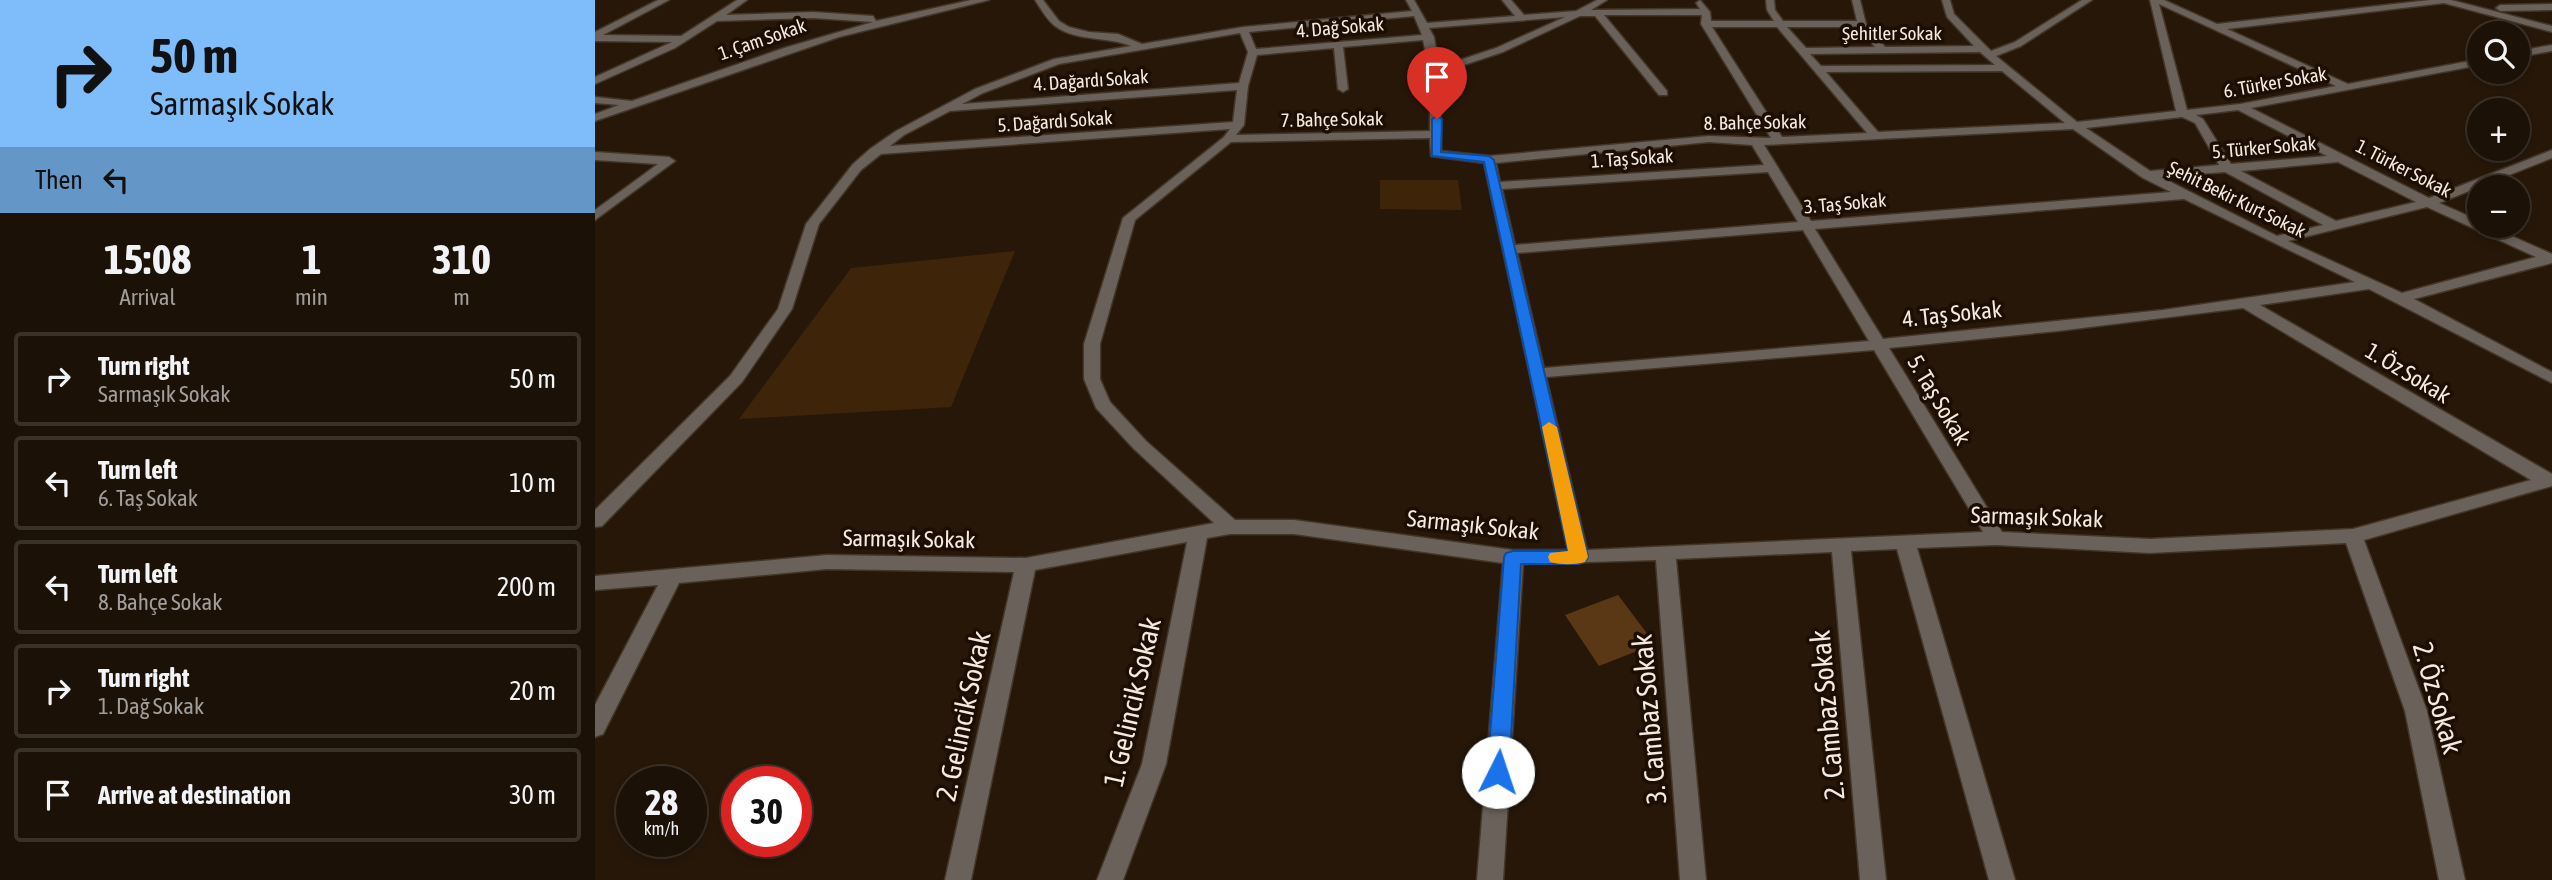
<!DOCTYPE html>
<meta charset="utf-8">
<style>
:root{--surface:#1c1107;--page:#291f15;--text:#f1f3f6;--muted:#a09d9b;--line:#3a3128}
body{margin:0;font-family:"Asap Condensed",sans-serif;background:var(--page);color:var(--text);height:100vh;display:flex;flex-direction:column;font-size:26px;white-space:nowrap}
*{box-sizing:border-box;margin:0}
p{font-size:23px;color:var(--muted)}
.icon{flex:none;width:38px;height:38px;fill:none;stroke:currentColor;stroke-width:2;stroke-linecap:round;stroke-linejoin:round}
.map{position:relative;flex:1;overflow:hidden}
.side{display:flex;flex-direction:column;background:var(--surface);width:595px}
.side>*{flex:none}
.banner{background:#7ebdf9;color:#111;overflow:hidden}
.controls{position:absolute;left:1872px;top:21px;display:grid;gap:14px}
.controls a{display:grid;place-items:center;width:63px;height:63px;border-radius:50%;background:var(--surface);box-shadow:0 4px 10px #0003,0 0 0 2px var(--line);font-size:35px}
.speed{position:absolute;left:21px;top:766px;display:flex;gap:14px;font-size:35px;font-weight:700;text-align:center}
.speed>*{display:grid;place-content:center;width:91px;height:91px;border-radius:50%;background:var(--surface);box-shadow:0 4px 10px #0003,0 0 0 2px var(--line);line-height:1}
.speed small{font-size:18px;font-weight:400}
.speed .limit{border:10px solid #d22;background:#fff;color:#111}
.pin{position:absolute;display:grid;place-items:center;width:60px;height:60px;color:#fff;margin:-72px -30px;border-radius:50% 50% 50% 0;rotate:-45deg;box-shadow:0 0 7px #0007}
.pin .icon{rotate:45deg}
.me{position:absolute;width:77px;margin:-38px;rotate:4deg;stroke-linejoin:round;filter:drop-shadow(0 0 5px #0008)}
.turn{display:flex;align-items:center;gap:24px;height:147px;padding:0 35px;font-size:32px}
.turn .icon{width:91px;height:91px;stroke-width:2.5}
.turn b{display:block;font-size:49px;line-height:60px}
.then{display:flex;align-items:center;height:66px;padding:0 35px;background:#0003;gap:14px;font-size:26px}
.eta{display:flex;justify-content:space-evenly;align-items:center;height:119px;text-align:center}
.eta b{font-size:42px;font-weight:700;line-height:49px}
ul{padding:0;list-style:none}
li{display:flex;align-items:center;gap:21px;height:94px;margin:0 14px 10px;padding:0 21px;border:4px solid var(--line);border-radius:7px}
li div{flex:1}
li b{display:block;font-size:26px}
li em{font-style:normal}
main{display:flex;flex:1;min-height:0}
.map>svg:first-child{display:block}
.green{fill:#3e2409}
.building{fill:#5a3815}
.lines{fill:none;stroke-linecap:round;stroke-linejoin:round}
.minor-casing{stroke:#433527;stroke-width:3}
.minor{fill:#69615a;fill-rule:evenodd}
.route{fill:#1a73e8;stroke:#114b97;stroke-width:2}
.slow{fill:#f59e0b}
.labels{text-anchor:middle;stroke-width:7;stroke-linejoin:round;paint-order:stroke}
.far-street-label{font-size:19px;fill:#f5eae1;stroke:#1c0e03}
.street-label{font-size:23px;fill:#f5eae1;stroke:#1c0e03}
.near-street-label{font-size:28px;fill:#f5eae1;stroke:#1c0e03}
</style>
<main>
<section class="side">
<div class="banner">
<div class="turn"><svg class="icon" aria-label="right" viewBox="0 0 24 24"><path d="M7 20v-9h11M14 6l5 5-5 5"/></svg><div><b>50 m</b>Sarmaşık Sokak</div></div>
<div class="then">Then<svg class="icon" aria-label="left" viewBox="0 0 24 24"><path d="M17 20v-9H6M10 6l-5 5 5 5"/></svg></div>
</div>
<div class="eta">
<div><b>15:08</b><p>Arrival</p></div>
<div><b>1</b><p>min</p></div>
<div><b>310</b><p>m</p></div>
</div>
<ul>
<li><svg class="icon" aria-label="right" viewBox="0 0 24 24"><path d="M7 20v-9h11M14 6l5 5-5 5"/></svg><div><b>Turn right</b><p>Sarmaşık Sokak</p></div><em>50 m</em></li>
<li><svg class="icon" aria-label="left" viewBox="0 0 24 24"><path d="M17 20v-9H6M10 6l-5 5 5 5"/></svg><div><b>Turn left</b><p>6. Taş Sokak</p></div><em>10 m</em></li>
<li><svg class="icon" aria-label="left" viewBox="0 0 24 24"><path d="M17 20v-9H6M10 6l-5 5 5 5"/></svg><div><b>Turn left</b><p>8. Bahçe Sokak</p></div><em>200 m</em></li>
<li><svg class="icon" aria-label="right" viewBox="0 0 24 24"><path d="M7 20v-9h11M14 6l5 5-5 5"/></svg><div><b>Turn right</b><p>1. Dağ Sokak</p></div><em>20 m</em></li>
<li><svg class="icon" aria-label="arrive" viewBox="0 0 24 24"><path d="M6 21V4h12l-3 4 3 4H6"/></svg><div><b>Arrive at destination</b></div><em>30 m</em></li>
</ul>
</section>
<div class="map">
<svg width="1957" height="880" viewBox="0 0 1957 880">
<rect width="100%" height="100%" fill="#261709"/>
<path class="green" d="M785,180H863L867,210L785,209Z
M420,251L356,407L144,419L256,268Z"/>
<path class="building" d="M1023,595L1060,644L1004,666L970,615Z"/>
<g class="lines">
<defs>
<path id="minor" d="M63,0H74L8,35L86,36L142,0H152L131,15L218,12L278,16L281,21L376,0H394L244,37L0,121V114L24,105L0,103V97L37,101L189,48L278,22L218,18L122,21L80,48L0,84V77L77,42L0,41V32Z
M440,0H448L464,21L474,27L494,32L523,34L547,44L648,27L817,11L811,0H819L832,23L920,16L907,0H916L929,15L981,11L1002,0H1012L996,10L1105,9L1101,3L1105,0L1115,12L1116,21H1179L1172,10L1171,0H1179L1180,10L1188,21H1262L1257,0H1265L1271,24L1290,47L1379,46L1352,17L1347,0H1355L1359,14L1396,51L1420,42L1487,0H1497L1426,46L1401,56L1482,122L1581,111L1555,0H1569L1622,24L1835,0H1856L1957,26V32L1849,3L1632,29L1753,84L1885,59V65L1656,108L1834,198L1957,150V158L1844,203L1885,221V226H1894L1957,254V263L1819,299L1957,372V383L1774,289L1665,305L1957,474V486L1769,540L1832,711L1870,880H1844L1810,711L1751,543L1555,553L1401,545L1322,548L1420,880H1394L1302,549L1256,551L1291,880H1265L1237,552L1081,559L1111,880H1085L1061,560L928,564L908,880H882L908,563L699,534H635L612,538L571,764L528,880H502L547,764L592,542L440,570L376,880H350L419,572L232,569L84,583L8,734L0,737V705L63,585L0,590V576L232,555L431,558L619,523L539,449L501,408L489,379V344L528,218L629,137L635,129L286,154L266,170L224,224L197,309L147,382L7,526L0,527V510L135,376L183,309L211,224L258,164L275,149L301,131L380,89L459,59L536,46C512,36 482,42 460,26C452,20 446,9 440,0ZM1564,4L1741,86L1645,104L1592,110ZM1009,15H1107L1106,24L1176,138L1114,136L894,156L846,151L845,73L908,52L985,16H1000L1064,95H1072V91ZM819,16L827,35L661,49L654,32ZM970,17L901,48L844,67L839,37L834,28ZM1117,27H1182L1272,133L1187,137ZM1192,27H1264L1280,47L1211,48ZM645,33L653,52L644,83L367,104L388,93L464,64ZM828,40L835,74V131L641,135L649,125L653,86L662,55L739,48L743,89L748,92L753,89L748,47ZM1385,52L1400,65L1226,66L1215,54ZM1407,71L1470,123L1283,132L1231,72ZM642,90L638,122L295,146L309,135L355,111ZM1643,110L1732,156L1636,164L1608,119L1601,115ZM1587,117L1600,123L1624,165L1555,171L1491,128ZM1478,129L1548,178L1576,192L1216,221L1169,145ZM835,138L836,156L889,163L973,550H918L699,520H640L551,441L515,402L505,379V344L540,220L636,142ZM1114,142L1157,145L1169,165L905,182L901,163ZM1743,162L1821,202L1741,221L1646,171ZM1173,172L1203,222L920,245L907,189ZM1630,172L1728,225L1682,236L1566,177ZM1589,199L1760,282L1568,310L1288,339L1220,229ZM1832,207L1941,257L1807,293L1693,241ZM1208,230L1274,341L949,368L922,253ZM1648,308L1936,480L1758,529L1555,539L1407,532L1294,348L1463,331ZM1279,350L1388,532L992,550L951,377Z
M1957,4V10L1905,11L1901,8L1905,5Z
M1957,45V51L1923,57V51Z
M0,152L74,157L80,161L0,220V210L63,164L0,160Z"/>
</defs>
<use href="#minor" class="minor-casing"/>
<use href="#minor" class="minor"/>
</g>
<path class="route" d="M842,116L847,119L846,152L894,156L899,160L993,557L990,562L984,564H926L914,772L911,779L903,782L895,779L892,772L909,557L911,553L918,551H973L889,162L837,156V119Z"/>
<path class="slow" d="M954,422L962,427L993,557L990,562C980,565 966,565 955,562L953,557L955,553L973,551L947,427Z"/>
<g class="labels">
<g class="far-street-label">
<text transform="translate(745 27) rotate(-5)" y="7">4. Dağ Sokak</text>
<text x="1297" y="40">Şehitler Sokak</text>
<text transform="translate(167 39) rotate(-19)" y="7">1. Çam Sokak</text>
<text transform="translate(496 80) rotate(-4)" y="7">4. Dağardı Sokak</text>
<text transform="translate(1680 82) rotate(-10)" y="7">6. Türker Sokak</text>
<text transform="translate(737 119) rotate(-1)" y="7">7. Bahçe Sokak</text>
<text transform="translate(460 121) rotate(-4)" y="7">5. Dağardı Sokak</text>
<text transform="translate(1160 122) rotate(-1)" y="7">8. Bahçe Sokak</text>
<text transform="translate(1669 147) rotate(-5)" y="7">5. Türker Sokak</text>
<text transform="translate(1037 158) rotate(-4)" y="7">1. Taş Sokak</text>
<text transform="translate(1809 168) rotate(27)" y="7">1. Türker Sokak</text>
<text transform="translate(1642 199) rotate(26)" y="7">Şehit Bekir Kurt Sokak</text>
<text transform="translate(1250 203) rotate(-5)" y="7">3. Taş Sokak</text>
</g>
<g class="street-label">
<text transform="translate(1357 314) rotate(-6)" y="8">4. Taş Sokak</text>
<text transform="translate(1813 373) rotate(31)" y="8">1. Öz Sokak</text>
<text transform="translate(1344 400) rotate(59)" y="8">5. Taş Sokak</text>
<text transform="translate(1442 517) rotate(2)" y="8">Sarmaşık Sokak</text>
<text transform="translate(878 525) rotate(6)" y="8">Sarmaşık Sokak</text>
<text transform="translate(314 539) rotate(1)" y="8">Sarmaşık Sokak</text>
</g>
<g class="near-street-label">
<text transform="translate(1843 698) rotate(74)" y="10">2. Öz Sokak</text>
<text transform="translate(537 702) rotate(-77)" y="10">1. Gelincik Sokak</text>
<text transform="translate(1232 715) rotate(-95)" y="10">2. Cambaz Sokak</text>
<text transform="translate(368 716) rotate(-78)" y="10">2. Gelincik Sokak</text>
<text transform="translate(1054 719) rotate(-95)" y="10">3. Cambaz Sokak</text>
</g>
</g>
</svg>
<div class="controls">
<a><svg class="icon" aria-label="search" viewBox="0 0 24 24"><circle cx="10" cy="10" r="6"/><path d="M15 15l6 6"/></svg></a>
<a>+</a>
<a>−</a>
</div>
<div class="speed"><div>28<small>km/h</small></div><div class="limit">30</div></div>
<div class="pin" style="left:842px;top:119px;background:#d93025"><svg class="icon" aria-label="arrive" viewBox="0 0 24 24"><path d="M6 21V4h12l-3 4 3 4H6"/></svg></div>
<svg class="me" style="left:903px;top:772px" viewBox="-20 -20 40 40"><circle r="19" fill="#fff"/><path d="M0-13L10 11 0 6-10 11z" fill="#1a73e8"/></svg>
</div>
</main>
